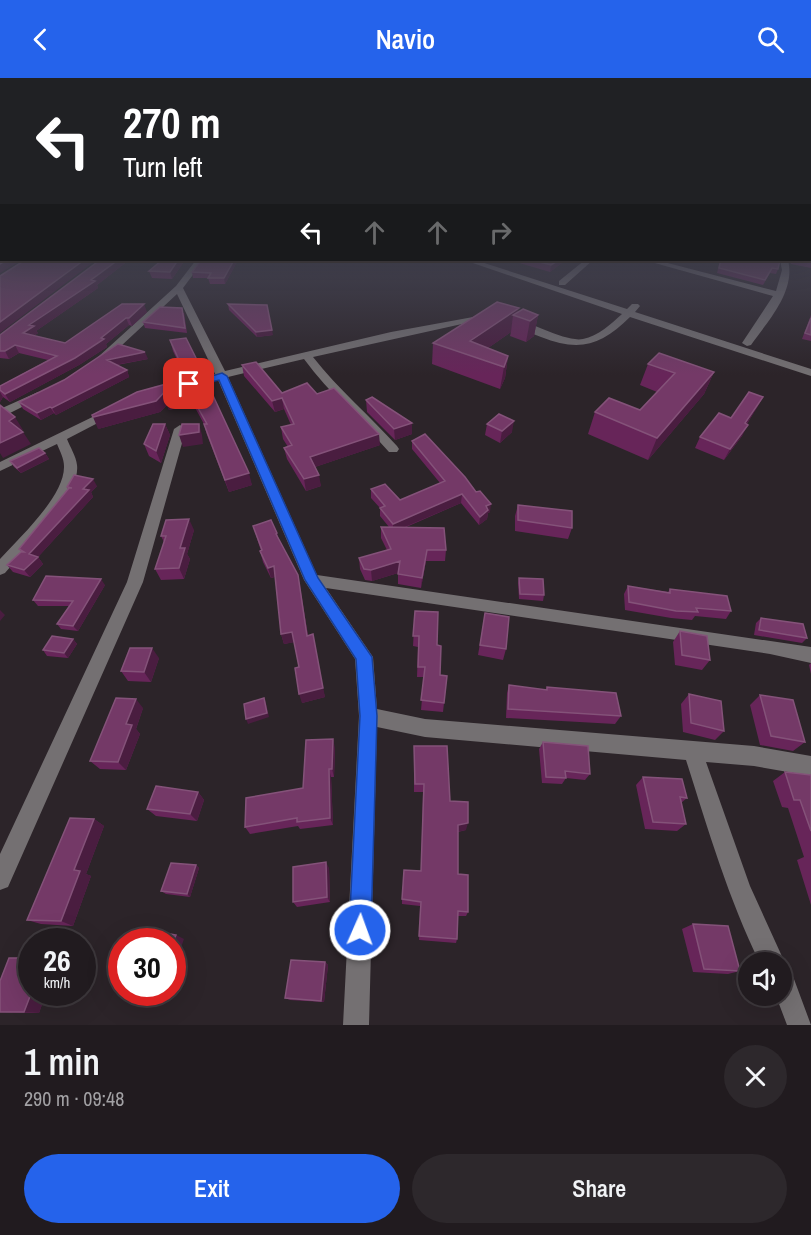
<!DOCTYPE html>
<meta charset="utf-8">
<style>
:root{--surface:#211b1f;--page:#2d282c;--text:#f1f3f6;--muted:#a2a1a4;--line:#3e393d;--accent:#2563eb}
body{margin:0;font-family:"Archivo Narrow",sans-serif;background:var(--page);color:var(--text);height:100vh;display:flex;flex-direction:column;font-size:22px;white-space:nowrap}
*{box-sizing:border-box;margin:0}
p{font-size:20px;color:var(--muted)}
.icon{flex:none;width:33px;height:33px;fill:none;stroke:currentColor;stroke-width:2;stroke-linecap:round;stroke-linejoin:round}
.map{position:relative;height:947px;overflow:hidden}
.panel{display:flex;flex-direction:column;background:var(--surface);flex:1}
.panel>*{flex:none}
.banner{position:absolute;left:0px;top:0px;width:812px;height:183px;box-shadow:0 6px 24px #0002,0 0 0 2px var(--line);background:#202124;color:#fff;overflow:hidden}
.buttons{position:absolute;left:738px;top:874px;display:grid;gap:12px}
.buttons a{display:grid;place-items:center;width:54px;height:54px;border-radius:50%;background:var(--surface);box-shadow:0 6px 24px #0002,0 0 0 2px var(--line);font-size:30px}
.speed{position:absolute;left:18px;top:850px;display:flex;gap:12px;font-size:30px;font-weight:700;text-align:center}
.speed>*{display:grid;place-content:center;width:78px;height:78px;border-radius:50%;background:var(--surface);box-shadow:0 6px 24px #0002,0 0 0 2px var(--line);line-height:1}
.speed small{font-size:15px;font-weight:400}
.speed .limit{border:9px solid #d22;background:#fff;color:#111}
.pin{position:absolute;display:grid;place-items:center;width:51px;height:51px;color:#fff;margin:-26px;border-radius:12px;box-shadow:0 3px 9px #0006}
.me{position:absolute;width:66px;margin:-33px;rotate:2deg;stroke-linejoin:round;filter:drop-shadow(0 0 4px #0008)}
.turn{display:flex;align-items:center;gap:21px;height:126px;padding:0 24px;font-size:27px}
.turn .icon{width:78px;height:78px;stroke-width:2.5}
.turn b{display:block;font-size:42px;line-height:51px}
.lanes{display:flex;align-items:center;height:57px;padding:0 24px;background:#0003;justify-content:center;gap:30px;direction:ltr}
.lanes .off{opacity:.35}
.round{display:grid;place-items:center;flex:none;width:63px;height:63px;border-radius:32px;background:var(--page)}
.summary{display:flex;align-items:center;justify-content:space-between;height:102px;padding:0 24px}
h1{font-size:36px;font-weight:600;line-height:45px}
.action{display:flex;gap:12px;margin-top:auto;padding:12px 24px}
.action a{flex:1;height:69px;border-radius:36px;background:var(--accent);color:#fff;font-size:24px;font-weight:600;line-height:69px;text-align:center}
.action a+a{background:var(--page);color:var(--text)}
header{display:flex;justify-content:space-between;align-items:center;height:78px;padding:0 24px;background:var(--accent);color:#fff;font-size:27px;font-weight:600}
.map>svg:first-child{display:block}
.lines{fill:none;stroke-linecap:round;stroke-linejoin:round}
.minor{fill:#747072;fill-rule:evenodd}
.wall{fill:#672559}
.shaded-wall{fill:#4a1d40}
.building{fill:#743967;stroke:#845279;stroke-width:1.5}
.route{fill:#2563eb;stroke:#184099;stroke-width:1.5}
</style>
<header><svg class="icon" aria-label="back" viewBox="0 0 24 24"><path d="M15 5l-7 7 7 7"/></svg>Navio<svg class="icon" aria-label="search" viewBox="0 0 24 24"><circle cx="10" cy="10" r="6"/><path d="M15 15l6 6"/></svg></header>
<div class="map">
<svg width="811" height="947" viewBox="0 0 811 947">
<rect width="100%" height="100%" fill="#2c2429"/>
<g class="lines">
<path class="minor" d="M196,182H204L183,210L225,293L391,254L484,237L489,240L313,279C338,311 370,338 397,368L399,371L397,374H389C361,342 329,315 304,281L228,299L317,497L811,569V585L770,576L326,510L373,579L377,631L425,641L754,668L811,678V698L754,688L706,684L750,808L785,885L783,890L791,893L811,947H787L776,918H782V885H760C728,820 708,751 686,682L425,659L377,649L369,947H343L359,638L355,581L304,502L218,302L186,309L180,306L215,296L177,216L107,281L98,279L176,208Z
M464,182H475L627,231L632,226H638L640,228L635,234L811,291V298L630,239C601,268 579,274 541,259C531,255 519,251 511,244C521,237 563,265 583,261C598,258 611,246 622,236Z
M585,182H593L565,207H559V203Z
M644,182H656L776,213L782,192L780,182H788C796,213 768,243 751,267L747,268L742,265L773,218Z
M38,314L42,315V319L0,340V331Z
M113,329L119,333L117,335L67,361C70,369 76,378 77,387C81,417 25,473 5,495L0,497V481C19,460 65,418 64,388C64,381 60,373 57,366L0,393V384Z
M180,347L186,351L143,504L8,809L0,812V776L127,504L174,351Z"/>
</g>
<path class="wall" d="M811,165V190L791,186L789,182H810Z
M100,182H185L172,201L152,200L149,193L158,185L129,182L97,207L98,210L36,253L38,255L34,258L65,265L122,226L147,234L132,248L129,247L106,266L107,269L79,287L10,324L3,319L0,324V308L48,282L19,275L9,281L0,280V257Z
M238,182L225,206H210L208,200H193L192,194Z
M509,182H564L563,184L550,194Z
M720,182H780L778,191L776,196L770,195L763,207L717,195Z
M228,226L273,257L257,259L229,232Z
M518,234L538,237L534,258L526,264L510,258L511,254L488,270L508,278L505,300L500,311L432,286L433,265Z
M184,235L187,255L145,250L143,244Z
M811,237V263L802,261Z
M170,262L199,286L202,296L252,407L229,414L207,357L204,346L193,326L169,332L167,327L160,334L98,351L186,301L173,273Z
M118,266L148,281L117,287L127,292L129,299L56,337L54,335L41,342L23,331L19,324L64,302Z
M648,286L714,294L704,316L648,382L588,356L595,334L640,332L657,314L640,307Z
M242,287L282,315L317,316L380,367L315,389L321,408L306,413L287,381L284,370L288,369L283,361L281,349L291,347L284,331L275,334L244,298Z
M763,319L747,346L742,358L724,382L695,370L700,359Z
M366,322L412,356L395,362L367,334Z
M165,346L170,357L161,385L149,378L144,366Z
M487,346L512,354L500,365L485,357Z
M412,363L490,434L488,435L487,441L479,447L461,425L404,450L446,472L445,483H426L421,510L398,506V495L372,503L365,502L360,491L359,480L387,472L381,460V449H389L380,438V430L371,420V411L400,422L440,405L412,371Z
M45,375L49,381L21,395L14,389L10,383Z
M97,408L91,414L93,419L38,479L43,486L30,499L13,494L7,487L22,474L19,471L68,411L67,409Z
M518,427L572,450L568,461L515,453V438Z
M253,448L277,455L279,462L298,497L308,557L325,619L302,625L299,589L294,564L284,566L281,556L275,499L271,500L263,484L260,473H261Z
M194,452L187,476L190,481L184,501L161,502L155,491L164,464L161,458Z
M519,500L544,517L543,523L519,521L518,505Z
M105,507L78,553L61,551L57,546L69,528H38L33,522Z
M628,508L668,514L670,511L731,533L726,541L695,538L692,542L671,540L625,532L624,516Z
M415,533L437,567L440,597L447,598L443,634L421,632L424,599H417L418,569L413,568Z
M485,535L506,571L503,582L478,577Z
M761,540L807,560L802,565L754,557L756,545Z
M680,553L710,582L702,592L675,587L673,564Z
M73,561L77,566L68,580L47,578L43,572Z
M159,580L151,604L128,603L121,593Z
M811,585V596L809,587Z
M509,607L546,612L547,609L621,638L615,646L506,640L507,615Z
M689,616L724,653L715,662L683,654L681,626Z
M760,617L805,664L793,673L760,667L750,627Z
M143,630L136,651L140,656L126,692L100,691L90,683Z
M543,664L590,696L585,702L566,700L562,706L542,705L539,671Z
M414,668L450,723L466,752L458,754V796L468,834L466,838H458L457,861L456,865L419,862L420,828L402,826V821L421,793L423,714H414Z
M335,670L334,699H331L333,747L300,751L298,748L250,756L245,749L303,710Z
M785,694L811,697V827L797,782L804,779L788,730L782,729L773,703Z
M643,699L687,720L681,725L686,746L677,753L645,751L636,707Z
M198,714L204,722L197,743L156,738L147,731Z
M94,741L104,748L86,796L91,798L73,848L41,846L27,842Z
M196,787L199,790L190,819L166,816L161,813Z
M329,790L330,824L297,829L293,824Z
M693,846L740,893L728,896L693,894L682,851Z
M325,884L328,887L324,924L290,922L285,920Z
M0,903L32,915H46L39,935L0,934Z"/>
<path class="shaded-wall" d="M7,182H22L0,195V186Z
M84,182H96L0,255V244Z
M118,182H129L97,207L98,210L36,253L38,255L27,263L23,255L29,247Z
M178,182H185L172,201L170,194Z
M234,182H238L225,206L224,200Z
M559,182H564L563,184L550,194L551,187Z
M144,226L147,234L132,248L129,240Z
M519,230L517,238L513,237L511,254L475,279L470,263Z
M538,237L534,258L526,264L530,243Z
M126,240L129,247L106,266L107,269L79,287L10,324L5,316L101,260Z
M272,252L273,257L257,259L256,254Z
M15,267L19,275L9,281L5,273Z
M145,274L148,281L109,288L107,282Z
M508,278L505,300L500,311L504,289Z
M199,286L203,297L187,302L183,291Z
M127,292L129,299L56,337L52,330Z
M714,294L704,316L648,382L657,360Z
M171,307L189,314L193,326L169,332L167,327L160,334L98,351L93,339Z
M0,314L3,319L0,324Z
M763,319L757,330L739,357L745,345Z
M282,320L284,331L275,334L272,323Z
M50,329L54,335L41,342L37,335Z
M15,339L23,352L17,355L9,343Z
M514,343L512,354L500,365L502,353Z
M412,345V356L395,362L394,351Z
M165,346L170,357L161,385L156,373Z
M199,346L202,357L203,366L183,369L179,357Z
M748,347L742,358L724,382L730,371Z
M23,354L31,366L3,380L0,375V365Z
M379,356L380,367L312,390L310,379Z
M45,375L49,381L21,395L17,390Z
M249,395L252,407L229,414L225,402Z
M319,397L321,408L306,413L304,401Z
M93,401L97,408L91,414L93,419L38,479L43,486L30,499L24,492L29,476L83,411Z
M462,416L461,425L393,454V446Z
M491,426L490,434L488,435L487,441L479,447L480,439L486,428Z
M189,441L194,452L187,476L190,481L184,501L179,490L180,470Z
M427,472L426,483L421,510L422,500Z
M400,483L401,494L372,503L371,492Z
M274,488L277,498L271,500L268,490Z
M298,497L300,507L309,567L307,558Z
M101,501L105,507L78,553L73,548Z
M0,532L5,537L0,543Z
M292,554L295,564L284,566L281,556Z
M313,556L325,619L302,625L299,616Z
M73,561L77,566L68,580L64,575Z
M152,570L159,580L151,604L144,594Z
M264,620L266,625L269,639L248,646L246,641Z
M136,621L143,630L136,651L140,656L126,692L118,684L126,646Z
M333,661L335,670L334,699L332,691Z
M329,691L331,699L333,747L330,740Z
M198,714L204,722L197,743L190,736Z
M94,741L104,748L86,796L91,798L73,848L61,843L74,792Z
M468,745L466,752L456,754L458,747Z
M326,784L329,790L330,824L327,819Z
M196,787L199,790L190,819L187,816Z
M176,857L184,861L172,895V866Z
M325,884L328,887L324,924L321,923Z
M32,913V915H46L39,935L24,934Z"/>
<path class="building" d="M0,165H2V182H7L0,186Z
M810,165H811V184L798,182H810Z
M25,182H84L0,244V198Z
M100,182H118L91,202L95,203L29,247L34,248L23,255L65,265L122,226H144L129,240H126L101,260L104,261L75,280L5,316L0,312V308L57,278L15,267L5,273H0V257Z
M162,182H178L170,194L149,193Z
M201,182H234L224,200H208L211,195L192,194Z
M532,182H559L551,187Z
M721,182H780L778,191L772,190L765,202L719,190Z
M497,224L519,230L470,263L508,278L504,289L433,265Z
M228,226L267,227L272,252L256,254Z
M160,229L182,230L185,250L143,244Z
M523,231L538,237L530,243L513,237Z
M811,240V257L805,255Z
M186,260L199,286L183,291L170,262Z
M118,266L145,274L107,282L127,292L52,330L50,329L37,335L19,324L64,302Z
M659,275L714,294L657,360L595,334L609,320L640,332L675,295L648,286Z
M256,284L282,315L307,305L317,316L334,310L379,356L310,379L319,397L304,401L284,370L292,367L281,349L294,346L282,320L272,323L242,287Z
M203,296L249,395L225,402L204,346H207L189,314L165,321L171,307L156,323L93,339L92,337L137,314Z
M749,314L763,319L745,345L748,347L730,371L700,359L719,335L731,340Z
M372,319L412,345L394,351L366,322Z
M0,327L15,339L9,343L23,354L0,365Z
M499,336L514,343L502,353L487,346Z
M153,346H165L156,373L144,366Z
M182,346H199V354L179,357Z
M425,356L465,399L476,414L480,413L491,426L486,428L488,432L480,439L462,416L393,446L380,430L385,428L371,411L385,406L400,422L445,403L412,363Z
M39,370L45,375L17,390L10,383Z
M74,397L93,401L83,411L89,412L29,476L38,479L24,492L7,487L21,474H24L19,471L69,410H72L67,409Z
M518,427L572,433V450L518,442Z
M189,441L180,470H185L179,490L155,491L166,458H161L166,442Z
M271,442L277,455L276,456L298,497L307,558L313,556L323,610L299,616L295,590L299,589L292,554L281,556L274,488L268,490L260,473L262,472L253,448Z
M381,449L444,450L446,472H427L422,500L398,496L400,483L371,492L364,491L359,480L391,471Z
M46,498L101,501L73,548L57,546L73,523L33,522Z
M519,500L543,501L544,517L520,516Z
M628,508L670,515V511L727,518L731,533L696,530L698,534L676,533L629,524Z
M415,533L438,534L437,567L441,568L440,597L447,598L444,625L421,622L425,589H418L419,558H413Z
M485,535L509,539L506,571L480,567Z
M761,540L803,546L807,560L759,552Z
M680,553L707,558L710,582L682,577Z
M52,558L73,561L64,575L43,572Z
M130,570H152L144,594L121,593Z
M509,607L547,612V609L616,615L621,638L508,631Z
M689,616L721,623L724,653L691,645Z
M760,617L793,622L805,664L771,658Z
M116,620L136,621L126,646L132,647L118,684L90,683Z
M264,620L267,635L246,641L244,626Z
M333,661L332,691H329L330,740L297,744V740L245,749L246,720L303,710L306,662Z
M543,664L588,668L590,696L565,693L566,700L546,699Z
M414,668H447L450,723L468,724V745L458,747V796L468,797V834L458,833L457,861L419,858L421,824L402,821L404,792L421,793L424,706H415Z
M785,694L811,697V753L800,722H794Z
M643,699L682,701L687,720L680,719L686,746L653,744Z
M156,708L198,714L190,736L147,731Z
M70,740L94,741L74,792L80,793L61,843L27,842Z
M326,784L327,819L293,824V789Z
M171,785L196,787L187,816L161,813Z
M693,846L728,848L740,893L704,891Z
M143,851L176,857L172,866V864H138Z
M9,880H32V913L24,934H0V903Z
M291,882L325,884L321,923L285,920Z"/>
<linearGradient id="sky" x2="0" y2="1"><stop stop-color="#181417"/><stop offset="0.56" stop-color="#454554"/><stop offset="1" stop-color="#454554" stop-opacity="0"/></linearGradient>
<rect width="811" height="297" fill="url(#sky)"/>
<path class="route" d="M222,295L227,298L318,500L372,579L377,638L371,852L368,860L360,863L352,860L349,852L360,638L356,581L305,502L219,302L189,309L184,306Z"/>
</svg>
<div class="buttons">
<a><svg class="icon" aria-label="sound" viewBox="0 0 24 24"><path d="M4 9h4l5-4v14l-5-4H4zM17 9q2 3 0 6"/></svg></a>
</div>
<div class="speed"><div>26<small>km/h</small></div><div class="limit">30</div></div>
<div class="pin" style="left:189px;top:306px;background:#d93025"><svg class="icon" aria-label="arrive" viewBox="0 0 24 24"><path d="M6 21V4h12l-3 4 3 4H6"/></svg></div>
<svg class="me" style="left:360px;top:852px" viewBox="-20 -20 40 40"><circle r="17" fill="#2563eb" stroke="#fff" stroke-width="3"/><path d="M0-11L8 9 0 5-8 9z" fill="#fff"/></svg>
<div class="banner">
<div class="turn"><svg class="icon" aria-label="left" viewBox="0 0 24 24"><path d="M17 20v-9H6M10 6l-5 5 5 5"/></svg><div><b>270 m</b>Turn left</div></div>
<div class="lanes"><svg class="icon" aria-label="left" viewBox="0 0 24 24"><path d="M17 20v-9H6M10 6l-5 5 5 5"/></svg><svg class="icon off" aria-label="ahead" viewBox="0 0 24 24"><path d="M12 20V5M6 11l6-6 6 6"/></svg><svg class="icon off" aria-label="ahead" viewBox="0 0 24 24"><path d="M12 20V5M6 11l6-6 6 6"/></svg><svg class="icon off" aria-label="right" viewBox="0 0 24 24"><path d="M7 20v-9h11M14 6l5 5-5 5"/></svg></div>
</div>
</div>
<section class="panel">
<div class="summary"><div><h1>1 min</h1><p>290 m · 09:48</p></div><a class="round"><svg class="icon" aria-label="close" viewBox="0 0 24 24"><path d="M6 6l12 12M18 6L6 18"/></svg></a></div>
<div class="action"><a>Exit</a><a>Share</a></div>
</section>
